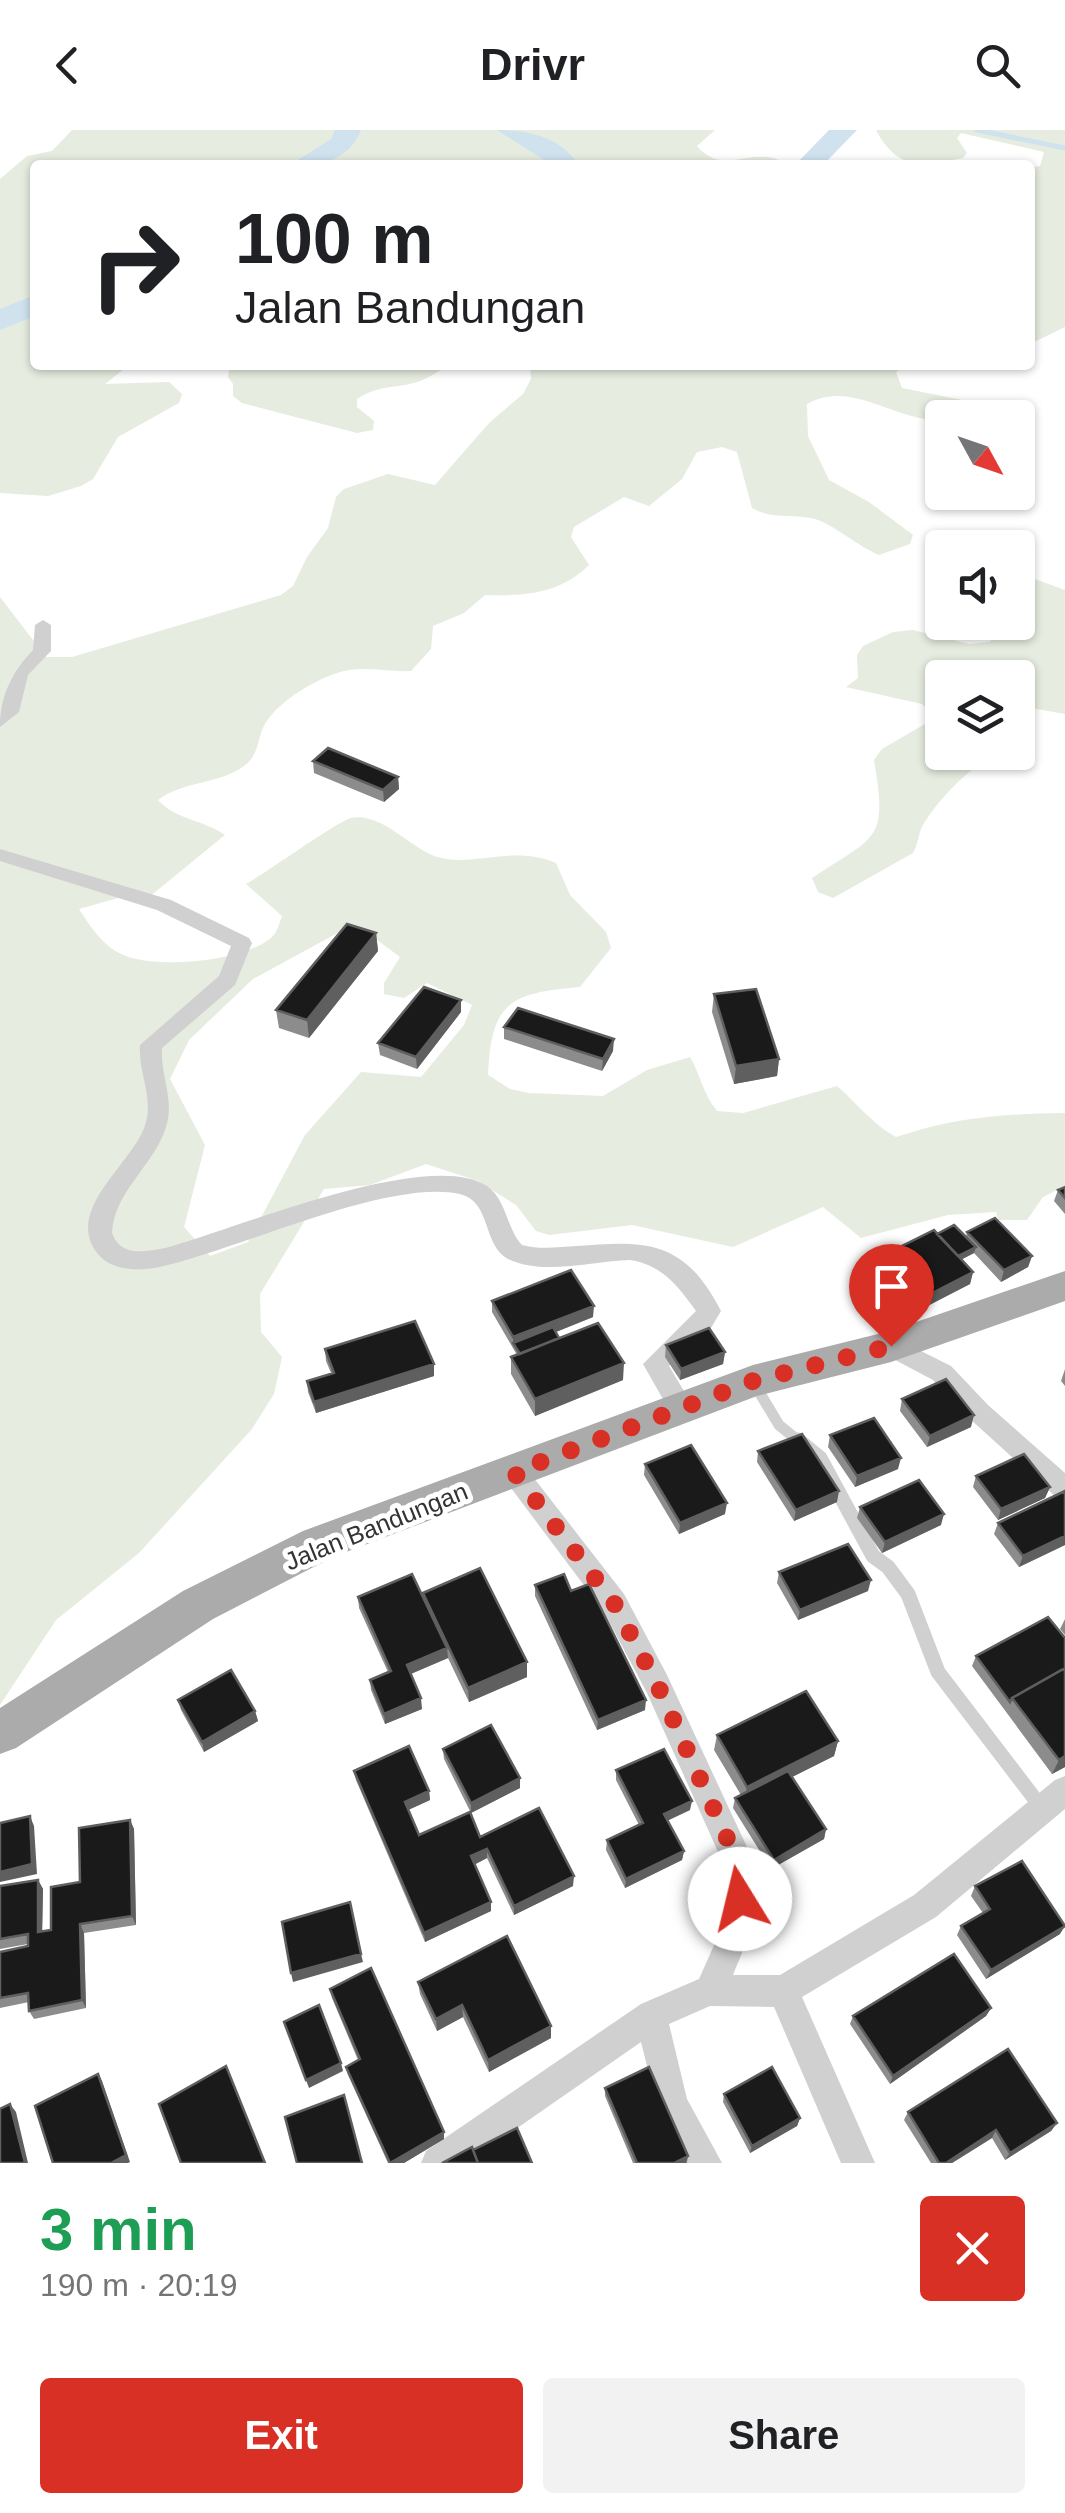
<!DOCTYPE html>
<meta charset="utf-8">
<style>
:root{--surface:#fff;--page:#f2f2f2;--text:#202124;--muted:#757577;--accent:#d93025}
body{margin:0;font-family:Arial,sans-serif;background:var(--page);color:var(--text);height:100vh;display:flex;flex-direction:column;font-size:38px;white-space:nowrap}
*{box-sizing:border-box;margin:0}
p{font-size:32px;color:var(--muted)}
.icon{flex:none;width:55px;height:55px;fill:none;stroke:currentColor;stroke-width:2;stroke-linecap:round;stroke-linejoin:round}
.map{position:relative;height:2033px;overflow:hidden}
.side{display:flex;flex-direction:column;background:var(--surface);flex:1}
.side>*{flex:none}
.hud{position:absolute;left:30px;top:30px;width:1005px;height:210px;border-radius:10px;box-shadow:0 2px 8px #0004;background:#fff;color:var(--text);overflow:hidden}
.needle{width:65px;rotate:130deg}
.controls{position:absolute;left:925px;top:270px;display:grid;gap:20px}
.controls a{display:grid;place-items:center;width:110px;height:110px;border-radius:10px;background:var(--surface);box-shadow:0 2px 8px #0004;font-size:50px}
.pin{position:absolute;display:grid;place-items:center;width:85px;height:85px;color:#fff;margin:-102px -42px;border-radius:50% 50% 50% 0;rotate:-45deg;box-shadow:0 0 10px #0007}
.pin .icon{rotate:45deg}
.me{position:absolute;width:110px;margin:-55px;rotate:351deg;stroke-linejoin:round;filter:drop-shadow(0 0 8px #0008)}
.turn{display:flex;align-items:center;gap:35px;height:210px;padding:0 40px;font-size:45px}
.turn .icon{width:130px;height:130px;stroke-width:2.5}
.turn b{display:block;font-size:70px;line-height:85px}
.round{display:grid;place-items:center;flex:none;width:105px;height:105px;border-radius:10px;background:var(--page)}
.summary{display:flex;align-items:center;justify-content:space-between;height:170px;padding:0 40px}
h1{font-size:60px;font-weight:700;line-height:75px;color:#1e9e55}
.cta{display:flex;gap:20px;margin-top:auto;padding:20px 40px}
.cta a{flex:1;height:115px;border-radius:10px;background:var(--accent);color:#fff;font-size:40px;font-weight:700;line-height:115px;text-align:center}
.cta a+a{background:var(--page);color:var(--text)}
header{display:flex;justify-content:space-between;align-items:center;height:130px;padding:0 40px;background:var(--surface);font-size:45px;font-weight:700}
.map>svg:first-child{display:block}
.green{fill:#e6ecdf;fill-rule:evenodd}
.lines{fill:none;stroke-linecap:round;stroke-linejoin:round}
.stream{stroke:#cfe2ee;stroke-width:5}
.river{fill:#cfe2ee;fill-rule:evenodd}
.service-far1{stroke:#d0d0d0;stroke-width:11}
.service{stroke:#d0d0d0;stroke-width:15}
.minor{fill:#d0d0d0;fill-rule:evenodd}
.primary{fill:#ababab;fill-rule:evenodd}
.wall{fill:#8c8c8c}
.shaded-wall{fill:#5f5f5f}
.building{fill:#1a1a1a;stroke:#5f5f5f;stroke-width:2.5}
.route{stroke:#d93025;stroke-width:18;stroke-dasharray:0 32.4}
.labels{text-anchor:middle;stroke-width:10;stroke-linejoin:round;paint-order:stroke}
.street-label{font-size:25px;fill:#333;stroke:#fff}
</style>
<header><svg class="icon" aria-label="back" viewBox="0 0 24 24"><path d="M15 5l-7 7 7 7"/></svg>Drivr<svg class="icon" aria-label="search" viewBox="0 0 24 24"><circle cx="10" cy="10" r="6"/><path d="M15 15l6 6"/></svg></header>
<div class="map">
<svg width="1065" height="2033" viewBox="0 0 1065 2033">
<rect width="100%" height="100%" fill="#fff"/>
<path class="green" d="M72,0H715L697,16C722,46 749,18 779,30V35H35V235H129L105,254L169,252L182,264L179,273L118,307L93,349L81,356L48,366L0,363V49L27,26L52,21Z
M876,0H1065V197L1030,214V38L1040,36L1044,22L961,3L957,8L967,23L963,28C921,36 898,41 876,0Z
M245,235H447C409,266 389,248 357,269V277L374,291L373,300L357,303L242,273L233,266V254L228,247L229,240Z
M530,235H928L904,236L896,242L902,258L972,272L978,280C913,316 863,243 807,274L808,306L829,350L869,372L913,405L910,414L879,425C857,416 835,395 815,389C793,383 773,390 752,378L737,322L722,317L697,322L682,349L649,376L624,367L574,397L571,407L589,435C559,464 526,466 485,465L464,483L433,496L431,519L411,541C391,542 368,537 349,540C323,544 284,568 269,588C256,603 262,623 244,636C218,655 185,650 158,670C174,689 204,690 225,705L143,772L118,768L79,779C91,797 101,814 121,824C153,840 245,832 272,807C278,801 279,794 282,786L246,754C266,743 338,691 351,688C380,682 409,716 434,726C470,739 509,714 556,733L570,765L606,802L611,818L580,857C511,863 491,871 488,945L510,959L529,963L603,966L647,940L690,927C701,946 703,964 717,981L743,983L837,956C858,974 873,995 896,1007C956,987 1003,984 1065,983V1056L1043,1067L1027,1090H998L996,1082L948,1085L861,1108L823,1077L733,1117L632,1095L549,1105L536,1101L516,1075L478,1051L426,1034L370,1055L324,1059L260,1164L261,1202L282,1227L274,1264L252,1299L139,1423L56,1490L0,1575V467L46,527H72L281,465L293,456L307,427L328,398L336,367L344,359L388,344L435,355L489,293L523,264L531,249ZM343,800L373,807L400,827L384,853V864L404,868L427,853L472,875L464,895L421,947L361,942L305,1005L248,1112L210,1126L184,1097L205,1015L170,949L189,910L253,849Z
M1018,443L1065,460V584L1025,577L1018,584V548H942V622L995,623C967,641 942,665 924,693C918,702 919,713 913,723L833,768L818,762L812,748C877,705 888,712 874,630L882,619L937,587L922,574L846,557L858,548L857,525L863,516L893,502L913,500L969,514L989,512L1011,496L1007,493L1018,492Z"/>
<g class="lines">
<path class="stream" d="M977,0L1065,18"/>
<path class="river" d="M335,0H361C348,32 321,35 290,35L331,9Z
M497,0C529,0 560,7 579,35H552Z
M829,0H857L823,35H795Z
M35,165V186L0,200V179Z"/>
<path class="service-far1" d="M755,1255L779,1295L801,1313"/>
<path class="service" d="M798,1310L820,1328L873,1426L888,1437L908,1464L938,1542L1041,1677"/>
<path class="minor" d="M43,490L51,495V521L28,545L19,582L0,597C0,566 12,542 33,520L35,495Z
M0,719L171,770L249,808L252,813L235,855L162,918C160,945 175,970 166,997C154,1036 114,1061 112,1103C121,1127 144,1122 165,1118C234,1100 427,1017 487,1056C507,1070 506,1098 522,1115C540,1120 560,1117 577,1116C648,1110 685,1111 721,1181L708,1203L669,1236L694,1278L690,1285L681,1289L672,1285L643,1234L696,1181C678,1156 662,1135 630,1130C593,1131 543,1146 508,1129C482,1115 492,1072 460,1064C386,1048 234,1122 155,1138C135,1141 110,1140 97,1123C63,1078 136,1032 146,992C153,966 138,941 140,915L219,846L231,816L157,780L0,731Z
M891,1206L951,1236L988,1275L1065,1343V1370L1056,1367L970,1289L933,1250L882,1223L879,1216L882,1209Z
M514,1331L523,1334L624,1464L667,1545L753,1730C768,1767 747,1811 733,1845H780L914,1765L1055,1650L1065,1646V1679L936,1787L802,1867L875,2033H841L774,1877L710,1876L669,1894L687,1969L722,2033H687L657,1976L641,1912L467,2033H421L426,2021L641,1874L699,1849L723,1795L727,1742L647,1563L604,1482L505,1350L501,1342L505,1334Z"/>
<path class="primary" d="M1065,1141V1171L891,1232L757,1266L333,1427L213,1489L16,1618L0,1624V1578L183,1461L303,1401L753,1235L890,1201Z"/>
</g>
<path class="wall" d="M313,631L398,647L399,659L384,672L314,643Z
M376,803L378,821L309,908L279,898L276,880Z
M714,864L779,929L777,946L734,954L712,882Z
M461,882L417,939L380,925L378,913Z
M504,897L613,921L602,941L504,909Z
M1065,1057V1084L1054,1071L1058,1060Z
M967,1102L1032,1126L1028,1137L1001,1152L974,1123L961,1130L973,1142L970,1154L908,1186L870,1142L872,1131L937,1104L966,1107Z
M492,1171L593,1187L556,1202L559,1208L623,1250L535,1286L511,1244V1227L517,1225L492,1182Z
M666,1215L725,1222L723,1234L680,1250L665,1227Z
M325,1219L434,1246L316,1283L308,1262L307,1251L331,1243L326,1231Z
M1065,1239V1256L1061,1251Z
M902,1269L971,1297L927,1317L900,1281Z
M830,1305L898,1339L855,1357L828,1317Z
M758,1321L837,1372L794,1391L757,1332Z
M645,1334L725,1384L679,1404L644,1345Z
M976,1346L1050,1357L1045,1368L998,1390L973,1357Z
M1065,1361V1415L1019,1437L994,1404L998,1393Z
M860,1377L941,1395L882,1423L857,1388Z
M779,1442L868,1461L798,1490L777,1453Z
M535,1455L571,1461L645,1580L597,1600L535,1466Z
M423,1463L527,1547L469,1572L448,1528L411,1544L422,1579L385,1594L371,1560L370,1550L388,1542L359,1478L358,1467L423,1468Z
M1065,1489V1505L1060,1499Z
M1065,1508V1637L1052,1644L972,1536L976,1526Z
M178,1570L255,1581L258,1591L204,1622L181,1580Z
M717,1605L838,1611L834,1626L792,1647L826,1699L824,1709L771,1739L733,1678L735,1668L741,1665L714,1620Z
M443,1619L520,1648V1658L471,1683L444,1629Z
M616,1640L690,1680L667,1691L684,1721L682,1730L625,1758L606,1720L607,1710L639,1695L616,1650Z
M354,1641L429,1661L430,1670L408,1680L419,1705L480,1707L573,1756L514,1785L487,1728L475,1734L491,1772V1781L425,1812L356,1650Z
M130,1690L134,1699L136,1795L84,1803L86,1878L34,1889L29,1881V1872L0,1878V1822L28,1816V1814L0,1819V1756L38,1750L43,1759L42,1802L51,1800L80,1752Z
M975,1756L1060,1804L986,1849L957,1805L961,1796L983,1783L971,1766Z
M418,1852L551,1896V1908L489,1942L463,1887L437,1901L420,1864Z
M330,1859L444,2002V2009L404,2033H388L348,1945L346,1937L358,1930L332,1868Z
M991,1878L986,1886L890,1954L850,1894L853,1886Z
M605,1958L688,2026L687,2033H633L605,1966Z
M724,1964L800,1988L797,1996L750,2023L723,1972Z
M908,1982L1057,1993L1051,2001L1005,2030L992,2008L952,2033H931L904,1990Z"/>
<path class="shaded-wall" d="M398,647L399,659L384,672L383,660Z
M376,803L378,821L309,908L307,890Z
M461,870V882L417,939L416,927Z
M614,909L613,921L602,941L603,929Z
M779,929L777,946L734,954L736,936Z
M976,1117L974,1123L952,1134L953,1128Z
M1032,1126L1028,1137L1001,1152L1004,1140Z
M973,1142L970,1154L908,1186L911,1174Z
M594,1176L593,1187L516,1218L513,1213V1207Z
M725,1222L723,1234L680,1250L681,1239Z
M624,1233L623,1250L535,1286V1269Z
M434,1234V1246L316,1283L314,1272Z
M974,1285L971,1297L927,1317L930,1306Z
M901,1328L898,1339L855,1357L857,1346Z
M1050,1357L1045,1368L998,1390L1001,1379Z
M839,1361L837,1372L794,1391L796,1380Z
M727,1373L725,1384L679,1404L680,1393Z
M944,1384L941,1395L882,1423L885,1412Z
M1065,1406V1415L1019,1437L1023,1426Z
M871,1450L868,1461L798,1490L800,1480Z
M447,1518L448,1528L408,1545L407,1535Z
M527,1532V1547L469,1572L468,1558Z
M421,1568L422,1579L385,1594L384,1584Z
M646,1570L645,1580L597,1600L598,1590Z
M255,1581L258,1591L204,1622L202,1612Z
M838,1611L834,1626L744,1671L747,1657Z
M1065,1626V1637L1052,1644L1059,1630Z
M520,1648V1658L471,1683V1673Z
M429,1661L430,1670L406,1681L405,1672Z
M692,1671L690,1680L662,1693L664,1684Z
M30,1686L34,1696L37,1744L0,1752V1742Z
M130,1690L134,1699L136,1795L132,1786Z
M826,1699L824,1709L771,1739L774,1730Z
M487,1719V1728L472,1736L471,1726Z
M684,1721L682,1730L625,1758L626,1749Z
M574,1746L573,1756L514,1785V1776Z
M38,1750L43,1759L42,1811L38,1802Z
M491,1772V1781L425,1812L424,1803Z
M80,1794L84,1803L86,1878L82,1870Z
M1065,1796L1060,1804L986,1849L991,1840Z
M361,1824L363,1832L293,1852L291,1843Z
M462,1875L463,1887L437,1901L436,1889Z
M991,1878L986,1886L890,1954L893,1946Z
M551,1896V1908L489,1942L488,1930Z
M341,1933L343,1941L309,1958L306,1950Z
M98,1944L102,1951L130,2032L128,2033H111Z
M10,1974L16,1982L28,2033H25Z
M800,1988L797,1996L750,2023L752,2016Z
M1057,1993L1051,2001L1005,2030L1010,2023Z
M996,2000L992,2008L952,2033H946Z
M444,2002V2009L404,2033H390Z
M688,2026L686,2033H674Z"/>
<path class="building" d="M328,618L398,647L383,660L313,631Z
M347,794L376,803L307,890L276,880Z
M424,857L461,870L416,927L378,913Z
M756,859L779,929L736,936L714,864Z
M518,878L614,909L603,929L504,897Z
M1065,1057V1068L1058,1060Z
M995,1088L1032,1126L1004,1140L967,1102Z
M954,1095L976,1117L958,1126L937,1104Z
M934,1100L973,1142L911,1174L872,1131Z
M571,1140L594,1176L513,1207L492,1171Z
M415,1191L434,1234L314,1272L307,1251L334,1243L325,1219Z
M598,1193L624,1233L535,1269L511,1227Z
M553,1197L559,1208L520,1224L513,1213Z
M709,1198L725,1222L681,1239L666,1215Z
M946,1249L974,1285L930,1306L902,1269Z
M874,1288L901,1328L857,1346L830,1305Z
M802,1304L839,1361L796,1380L758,1321Z
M691,1315L727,1373L680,1393L645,1334Z
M1024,1324L1050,1357L1001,1379L976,1346Z
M919,1350L944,1384L885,1412L860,1377Z
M1065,1361V1406L1023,1426L998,1393Z
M848,1414L871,1450L800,1480L779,1442Z
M480,1438L527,1532L468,1558L423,1463Z
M412,1444L447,1518L407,1535L421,1568L384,1584L370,1550L391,1541L358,1467Z
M564,1444L571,1461L589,1454L646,1570L598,1590L535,1455Z
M1048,1487L1065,1508V1538L1012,1568L1010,1572L976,1526Z
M1065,1538V1626L1059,1630L1012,1568Z
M231,1540L255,1581L202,1612L178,1570Z
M806,1561L838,1611L747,1657L717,1605Z
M491,1595L520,1648L471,1673L443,1619Z
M409,1616L429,1661L405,1672L419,1705L470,1682L480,1707L539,1678L574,1746L514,1776L487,1719L471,1726L491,1772L424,1803L354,1641Z
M664,1619L692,1671L664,1684L684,1721L626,1749L607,1710L643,1693L616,1640Z
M788,1641L826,1699L774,1730L735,1668Z
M30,1686L32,1734L0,1742V1693Z
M130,1690L132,1786L80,1794L82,1870L29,1881L28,1863L0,1868V1822L28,1816V1804L0,1809V1756L38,1750V1802L51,1800V1757L80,1752L79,1698Z
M1022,1731L1065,1796L991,1840L961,1796L990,1779L975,1756Z
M350,1772L361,1824L291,1843L282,1792Z
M507,1806L551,1896L488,1930L462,1875L436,1889L418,1852Z
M954,1824L991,1878L893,1946L853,1886Z
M371,1838L444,2002L390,2033L346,1937L360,1929L330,1859Z
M319,1875L341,1933L306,1950L284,1892Z
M1008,1919L1057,1993L1010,2023L996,2000L946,2033H939L908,1982Z
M226,1936L265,2033H181L159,1974Z
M649,1937L688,2026L674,2033H637L605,1958Z
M772,1937L800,1988L752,2016L724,1964Z
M98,1944L126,2025L111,2033H53L35,1976Z
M344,1965L362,2033H297L285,1987Z
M10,1974L25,2033H0V1979Z
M517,1998L532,2033H478L473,2020Z
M472,2017L478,2033H442Z"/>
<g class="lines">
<path class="route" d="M740,1769L742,1741L657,1554L614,1473L514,1342L753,1251L891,1216"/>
</g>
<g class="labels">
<g class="street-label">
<text transform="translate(376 1396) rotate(-22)" y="9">Jalan Bandungan</text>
</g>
</g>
</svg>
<div class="controls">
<a><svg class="needle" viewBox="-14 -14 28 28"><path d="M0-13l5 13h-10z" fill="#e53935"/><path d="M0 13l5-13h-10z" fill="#757577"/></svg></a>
<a><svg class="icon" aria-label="sound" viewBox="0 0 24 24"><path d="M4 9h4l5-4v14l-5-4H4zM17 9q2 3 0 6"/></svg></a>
<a><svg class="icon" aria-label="layers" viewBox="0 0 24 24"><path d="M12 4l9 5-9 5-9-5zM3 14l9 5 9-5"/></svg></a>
</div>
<div class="pin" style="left:891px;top:1216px;background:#d93025"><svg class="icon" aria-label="arrive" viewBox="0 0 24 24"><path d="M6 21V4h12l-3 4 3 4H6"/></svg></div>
<svg class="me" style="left:740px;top:1769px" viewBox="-20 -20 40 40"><circle r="19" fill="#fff"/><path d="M0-13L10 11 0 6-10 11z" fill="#d93025"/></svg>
<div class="hud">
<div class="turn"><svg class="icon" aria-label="right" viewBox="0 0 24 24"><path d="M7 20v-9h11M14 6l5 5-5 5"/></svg><div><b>100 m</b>Jalan Bandungan</div></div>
</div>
</div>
<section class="side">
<div class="summary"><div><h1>3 min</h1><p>190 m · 20:19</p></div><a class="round" style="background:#d93025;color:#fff"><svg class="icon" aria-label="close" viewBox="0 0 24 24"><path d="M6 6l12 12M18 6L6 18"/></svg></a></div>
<div class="cta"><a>Exit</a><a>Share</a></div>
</section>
